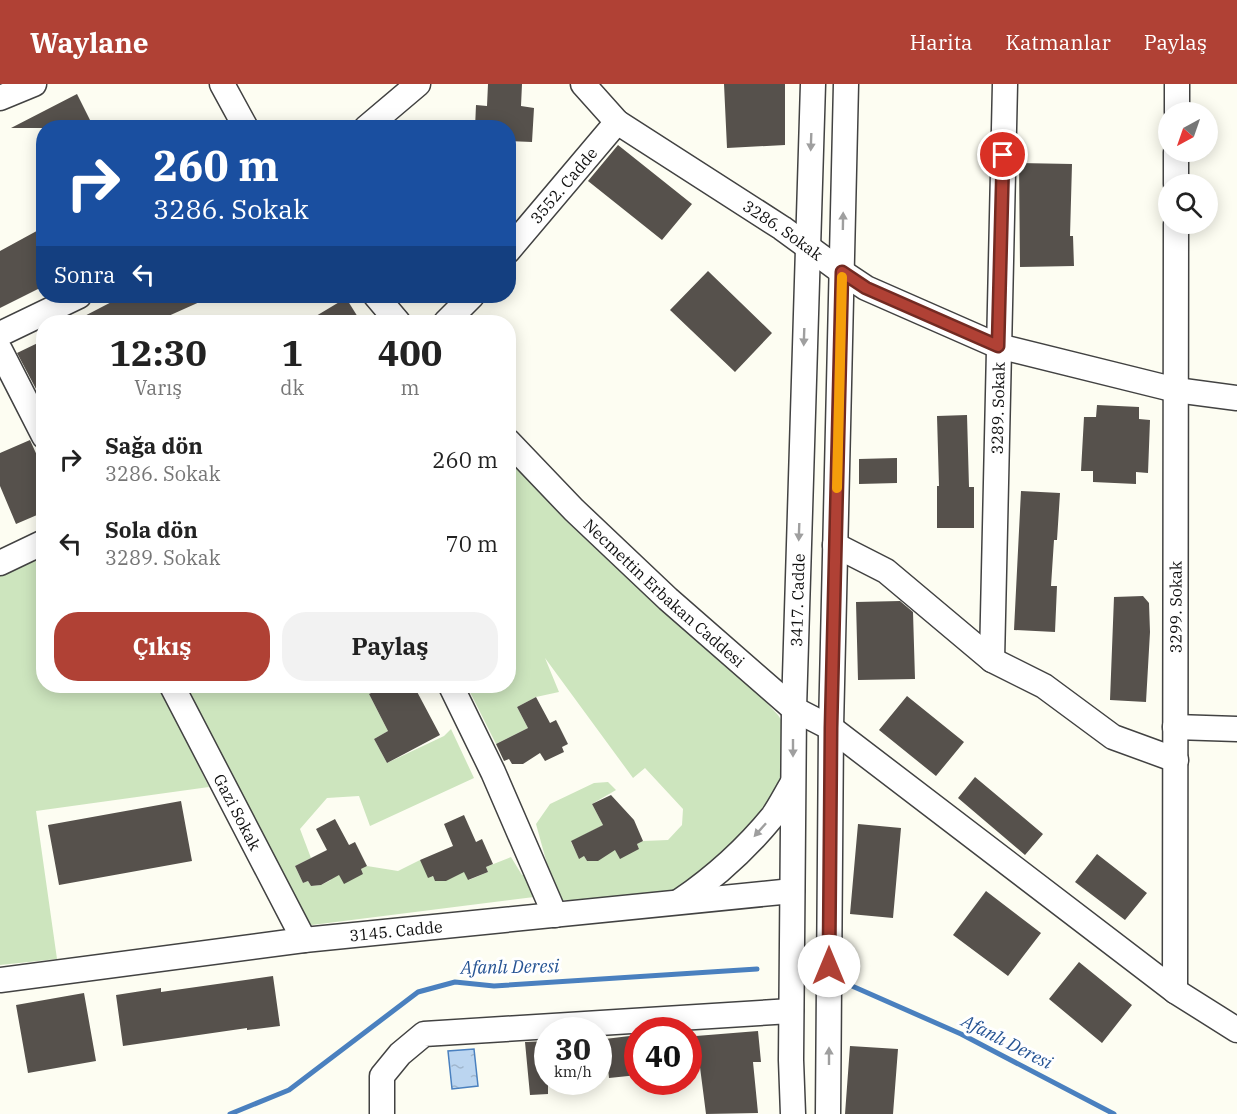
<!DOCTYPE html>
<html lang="tr">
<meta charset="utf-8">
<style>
:root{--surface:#fff;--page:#f2f2f2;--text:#222;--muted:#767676;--accent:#b04135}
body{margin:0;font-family:"IBM Plex Serif",serif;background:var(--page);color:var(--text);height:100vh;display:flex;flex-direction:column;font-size:22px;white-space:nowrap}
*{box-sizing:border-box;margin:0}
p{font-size:20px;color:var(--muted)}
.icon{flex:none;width:33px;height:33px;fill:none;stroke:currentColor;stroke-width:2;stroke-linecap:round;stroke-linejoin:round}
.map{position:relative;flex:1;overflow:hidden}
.panel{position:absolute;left:36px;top:231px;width:480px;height:378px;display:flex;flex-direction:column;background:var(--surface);border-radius:24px;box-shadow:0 3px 15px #0003}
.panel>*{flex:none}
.top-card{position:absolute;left:36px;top:36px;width:480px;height:183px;border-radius:24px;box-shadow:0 3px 15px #0003;background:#1a4fa0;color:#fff;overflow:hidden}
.needle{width:39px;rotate:220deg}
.controls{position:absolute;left:1158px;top:18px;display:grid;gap:12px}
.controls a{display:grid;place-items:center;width:60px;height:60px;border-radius:50%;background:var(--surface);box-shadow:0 3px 15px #0003;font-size:30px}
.speed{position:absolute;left:534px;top:933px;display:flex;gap:12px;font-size:30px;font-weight:700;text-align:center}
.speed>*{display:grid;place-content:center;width:78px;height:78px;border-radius:50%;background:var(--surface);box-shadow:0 3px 15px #0003;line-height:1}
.speed small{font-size:15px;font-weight:400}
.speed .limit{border:9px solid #d22;background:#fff;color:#111}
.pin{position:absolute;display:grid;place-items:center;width:51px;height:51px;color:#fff;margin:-26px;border:3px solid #fff;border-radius:50%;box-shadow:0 2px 6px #0007}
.me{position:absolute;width:66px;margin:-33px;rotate:0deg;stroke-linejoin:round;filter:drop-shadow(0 0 4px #0008)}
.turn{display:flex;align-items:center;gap:21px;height:126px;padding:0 18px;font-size:27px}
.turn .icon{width:78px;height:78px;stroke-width:2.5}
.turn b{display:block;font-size:42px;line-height:51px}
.then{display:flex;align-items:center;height:57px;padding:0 18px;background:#0003;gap:12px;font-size:22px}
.eta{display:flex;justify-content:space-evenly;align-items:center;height:102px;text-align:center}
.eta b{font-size:36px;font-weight:700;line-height:42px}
.cta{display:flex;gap:12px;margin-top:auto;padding:12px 18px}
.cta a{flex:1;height:69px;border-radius:24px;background:var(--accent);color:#fff;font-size:24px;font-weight:700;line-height:69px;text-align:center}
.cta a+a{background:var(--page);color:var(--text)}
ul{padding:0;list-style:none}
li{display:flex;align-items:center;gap:18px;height:84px;padding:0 18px}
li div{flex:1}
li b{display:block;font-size:22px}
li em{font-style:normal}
header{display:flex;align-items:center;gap:36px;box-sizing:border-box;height:84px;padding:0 30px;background:var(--accent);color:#fff}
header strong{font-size:28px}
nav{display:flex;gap:33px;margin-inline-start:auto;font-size:21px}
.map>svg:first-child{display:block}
.grass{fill:#cde5be}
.water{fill:url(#water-ripples);stroke:#4a80bf;stroke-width:1.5}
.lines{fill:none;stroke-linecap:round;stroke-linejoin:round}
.stream{stroke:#4a80bf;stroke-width:5}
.building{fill:#56514c}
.minor-casing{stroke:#424242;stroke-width:27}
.minor{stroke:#fff;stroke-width:24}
.oneway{fill:#9f9f9f}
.route-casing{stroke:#722a22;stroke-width:15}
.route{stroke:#b04135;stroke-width:10}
.slow{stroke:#f59e0b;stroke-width:10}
.labels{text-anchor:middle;stroke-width:6;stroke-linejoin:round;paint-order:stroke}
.street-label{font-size:16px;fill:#0f0f0f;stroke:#fff}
.water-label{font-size:18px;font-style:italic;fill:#255393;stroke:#fff}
</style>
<header>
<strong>Waylane</strong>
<nav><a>Harita</a><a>Katmanlar</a><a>Paylaş</a></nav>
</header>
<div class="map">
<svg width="1237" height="1030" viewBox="0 0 1237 1030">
<defs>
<pattern id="water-ripples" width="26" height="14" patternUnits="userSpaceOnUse" patternTransform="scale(1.5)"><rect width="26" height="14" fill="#bbd5f0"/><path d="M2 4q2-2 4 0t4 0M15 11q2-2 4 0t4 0" fill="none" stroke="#a0b6cd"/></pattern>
</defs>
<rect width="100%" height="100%" fill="#fdfdf2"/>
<path class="grass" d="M509,372L745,596L778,631L790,650L789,695L769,729L684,808L597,816H557L536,740L550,720L594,699L608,698L616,706L592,720L603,741L571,758L579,774L584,772L587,777H598L603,762L639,765L637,760L643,757L668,756L682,741L683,725L645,684L633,694L545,574L559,608L536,613L517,623L528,644L496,660L467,602H508Z
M43,470L44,602H159L209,703L36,727L57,875L0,881V489Z
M182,602H385L369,610L388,647L374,655L387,679L444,652L451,645L474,694L370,742L359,712L327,714L300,745L311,774L295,782L303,799L308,797L311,802L321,801L331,796L327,787L363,790L361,785L367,782L398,787L420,776L436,797L461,779L469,796L488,788L486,783L511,773L522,791L532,789L534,813L304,842Z"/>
<path class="water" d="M474,965L478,1002L452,1005L448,967Z"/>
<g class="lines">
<path class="stream" d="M852,902L961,950L1114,1030
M230,1030L289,1006L418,908L455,898L494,902L757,885"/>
</g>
<path class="building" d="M488,0H522L521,22L534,24L532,58L508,57V44H475L476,21L487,22Z
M724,0H785V61L727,64Z
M77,10L94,44H11Z
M618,61L692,120L662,156L588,97Z
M1019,79L1072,80L1070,152H1073L1074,182L1020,183Z
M44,143V202L0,224V167Z
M708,187L772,249L735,288L670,226Z
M123,212H213L155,238H73Z
M346,214L361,238H306Z
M44,256V320L17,269Z
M1097,321L1139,323V335L1150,336L1148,389L1136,388V400L1093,398V387H1081L1084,333H1096Z
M967,331L969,403H974V444H937V402H939L937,332Z
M30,356L44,387V428L16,440L0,402V369Z
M897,374V399L859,400V375Z
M1021,407L1060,409L1057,456H1054L1051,502H1057L1055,548L1014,546Z
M1143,512L1149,519L1150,548L1146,618L1110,616L1114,513Z
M900,517L913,528L915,595L858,596L856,518Z
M385,602H414L440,651L387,679L374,655L388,647L369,610Z
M907,612L964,658L936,692L879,646Z
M536,613L550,639L556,636L568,660L562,663L564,668L545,677L540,669L523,680H512L509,675L504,677L496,660L528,644L517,623Z
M975,693L1043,750L1025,771L958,714Z
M611,711L634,736L643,757L637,760L639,765L620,775L615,766L598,777H587L584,772L579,775L571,757L603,741L592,720Z
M181,717L192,777L59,801L48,741Z
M464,731L476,758L482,755L493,780L486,783L488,788L468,796L464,788L446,797H435L433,792L428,794L420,776L453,762L444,740Z
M335,735L349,761L355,758L367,782L361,785L363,790L344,800L339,791L321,801L311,802L308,797L303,799L295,782L327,766L316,745Z
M858,740L901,744L893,834L850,830Z
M1097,770L1147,809L1125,836L1075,798Z
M986,807L1041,849L1008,892L953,851Z
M1079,878L1132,921L1102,959L1049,915Z
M273,892L280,942L247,946V944L123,962L116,911L161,904V908Z
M84,909L96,977L28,989L16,921Z
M758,947L761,978H753L758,1029L706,1030L696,952Z
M638,951V991L609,994L605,955Z
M548,957V1010L530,1011L525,958Z
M850,962L898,965L893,1030H845Z"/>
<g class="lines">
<defs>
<g id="minor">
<path d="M222,0L246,44"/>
<path id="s1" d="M583,0L617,38L782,144L842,188L866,204L998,262L1176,306L1237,314"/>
<path d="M0,14L34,0"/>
<path d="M1177,28V0"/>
<path d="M366,44L418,0"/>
<path d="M1176,100V68"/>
<path id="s2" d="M508,167L617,38"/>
<path d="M376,212L398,238"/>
<path d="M446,238L472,212"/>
<path d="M0,250L79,212"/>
<path d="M0,266L44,352"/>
<path id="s3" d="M508,357L574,426L668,515L794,625L831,644L1175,907L1237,946"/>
<path d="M835,461L886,487L992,576L1044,602L1113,653L1176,676"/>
<path d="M0,479L44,458"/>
<path id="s4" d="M992,576L1005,0"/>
<path id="s5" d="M172,602L304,856"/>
<path d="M451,602L493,688L555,831"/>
<path d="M1175,643L1237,645"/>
<path d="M680,817C715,793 746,765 773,732C780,722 786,710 792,700"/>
<path id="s6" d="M0,896L304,856L792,807"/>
<path id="s7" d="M1175,907L1176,140"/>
<path d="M382,1030V992L400,970L424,950L791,927"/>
<path id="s8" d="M793,1030L791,976L794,625L813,0"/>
<path d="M828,1030L831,644L846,0"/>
</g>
</defs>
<use href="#minor" class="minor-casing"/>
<use href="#minor" class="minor"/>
</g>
<defs><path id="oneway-solid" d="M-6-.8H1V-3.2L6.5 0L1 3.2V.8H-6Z" transform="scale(1.5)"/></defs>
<g class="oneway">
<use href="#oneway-solid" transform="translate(811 58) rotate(92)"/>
<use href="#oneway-solid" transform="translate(843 137) rotate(-89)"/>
<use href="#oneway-solid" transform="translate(804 253) rotate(92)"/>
<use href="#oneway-solid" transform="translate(799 448) rotate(92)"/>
<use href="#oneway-solid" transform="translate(793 664) rotate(90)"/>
<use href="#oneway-solid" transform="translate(760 746) rotate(132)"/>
<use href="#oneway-solid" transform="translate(829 972) rotate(-90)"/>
</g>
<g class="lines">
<defs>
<path id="route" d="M829,882L831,644L842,188L866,204L998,262L1003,71"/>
</defs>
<use href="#route" class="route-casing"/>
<use href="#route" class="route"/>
<path class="slow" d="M837,404L842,193"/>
</g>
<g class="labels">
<g class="street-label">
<text dy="6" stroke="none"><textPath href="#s2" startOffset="86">3552. Cadde</textPath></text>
<text dy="6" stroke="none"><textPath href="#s1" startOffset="249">3286. Sokak</textPath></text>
<text dy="6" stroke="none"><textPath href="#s4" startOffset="252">3289. Sokak</textPath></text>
<text dy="6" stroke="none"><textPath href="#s3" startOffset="218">Necmettin Erbakan Caddesi</textPath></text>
<text dy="6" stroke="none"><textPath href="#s8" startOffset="514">3417. Cadde</textPath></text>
<text dy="6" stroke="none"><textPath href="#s7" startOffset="384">3299. Sokak</textPath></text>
<text dy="6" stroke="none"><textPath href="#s5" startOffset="142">Gazi Sokak</textPath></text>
<text dy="6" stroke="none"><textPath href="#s6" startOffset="399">3145. Cadde</textPath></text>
</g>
<g class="water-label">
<text transform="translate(510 883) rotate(-1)" y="6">Afanlı Deresi</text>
<text transform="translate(1007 958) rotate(27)" y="6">Afanlı Deresi</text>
</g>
</g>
</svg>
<div class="controls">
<a><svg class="needle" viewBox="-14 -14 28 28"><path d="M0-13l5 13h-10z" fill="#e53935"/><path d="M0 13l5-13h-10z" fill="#767676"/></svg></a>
<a><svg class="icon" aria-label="search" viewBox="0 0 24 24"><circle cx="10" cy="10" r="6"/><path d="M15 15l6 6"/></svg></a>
</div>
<div class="speed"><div>30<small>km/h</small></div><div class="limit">40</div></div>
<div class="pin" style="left:1003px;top:71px;background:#d93025"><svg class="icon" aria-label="arrive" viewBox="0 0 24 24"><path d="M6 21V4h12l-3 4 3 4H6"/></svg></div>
<svg class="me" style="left:829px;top:882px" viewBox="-20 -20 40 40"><circle r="19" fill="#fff"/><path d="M0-13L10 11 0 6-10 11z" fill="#b04135"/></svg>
<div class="top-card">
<div class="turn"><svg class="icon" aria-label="right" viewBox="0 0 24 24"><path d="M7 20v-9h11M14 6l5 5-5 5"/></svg><div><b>260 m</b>3286. Sokak</div></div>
<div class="then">Sonra<svg class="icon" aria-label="left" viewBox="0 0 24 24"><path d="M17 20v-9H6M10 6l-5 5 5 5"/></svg></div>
</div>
<section class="panel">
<div class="eta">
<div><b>12:30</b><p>Varış</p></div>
<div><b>1</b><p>dk</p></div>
<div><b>400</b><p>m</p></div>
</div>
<ul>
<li><svg class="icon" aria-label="right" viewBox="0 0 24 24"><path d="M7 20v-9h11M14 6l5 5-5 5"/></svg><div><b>Sağa dön</b><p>3286. Sokak</p></div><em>260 m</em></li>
<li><svg class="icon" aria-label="left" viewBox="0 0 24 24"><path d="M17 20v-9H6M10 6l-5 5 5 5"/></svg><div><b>Sola dön</b><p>3289. Sokak</p></div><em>70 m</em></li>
</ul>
<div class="cta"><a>Çıkış</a><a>Paylaş</a></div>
</section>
</div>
